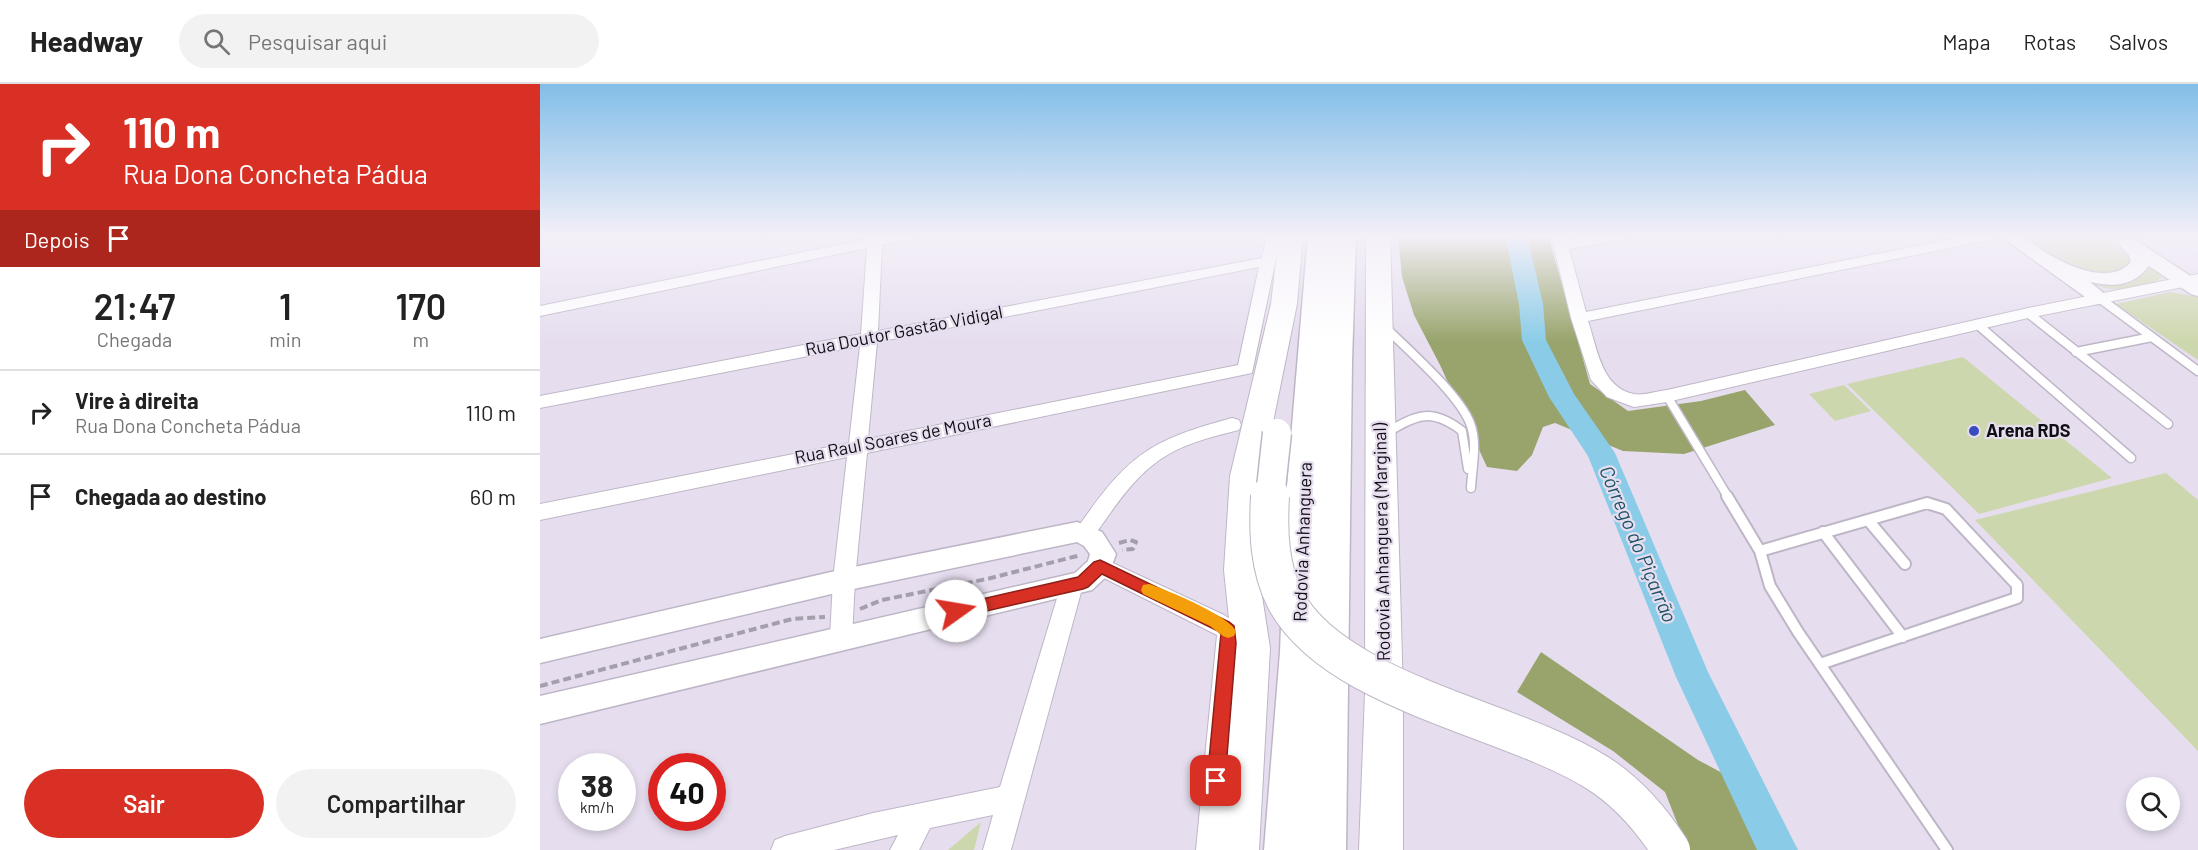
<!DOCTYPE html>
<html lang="pt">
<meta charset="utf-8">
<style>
:root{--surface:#fff;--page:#f2f2f2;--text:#222;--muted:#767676;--line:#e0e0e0;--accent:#d93025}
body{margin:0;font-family:Barlow,sans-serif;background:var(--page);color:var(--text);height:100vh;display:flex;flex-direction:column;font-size:22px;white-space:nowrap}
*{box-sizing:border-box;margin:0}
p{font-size:20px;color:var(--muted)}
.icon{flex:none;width:33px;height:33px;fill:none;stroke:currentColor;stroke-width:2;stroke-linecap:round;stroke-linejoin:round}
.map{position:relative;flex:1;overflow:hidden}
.panel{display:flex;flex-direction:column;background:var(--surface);width:540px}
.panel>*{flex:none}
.guide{background:#d93025;color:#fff;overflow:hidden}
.controls{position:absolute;left:1586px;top:693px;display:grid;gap:12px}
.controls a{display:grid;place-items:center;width:54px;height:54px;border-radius:50%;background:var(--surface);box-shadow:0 3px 9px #0003;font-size:30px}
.speed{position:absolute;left:18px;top:669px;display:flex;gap:12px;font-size:30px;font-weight:700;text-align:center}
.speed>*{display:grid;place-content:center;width:78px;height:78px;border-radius:50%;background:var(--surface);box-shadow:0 3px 9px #0003;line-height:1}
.speed small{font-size:15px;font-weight:400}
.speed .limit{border:9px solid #d22;background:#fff;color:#111}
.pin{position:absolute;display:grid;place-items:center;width:51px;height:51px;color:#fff;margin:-26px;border-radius:12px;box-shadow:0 3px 9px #0006}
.me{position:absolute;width:66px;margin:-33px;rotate:77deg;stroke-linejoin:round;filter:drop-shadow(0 0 4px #0008)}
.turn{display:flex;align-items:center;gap:21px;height:126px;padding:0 24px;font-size:27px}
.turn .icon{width:78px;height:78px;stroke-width:2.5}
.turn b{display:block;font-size:42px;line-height:51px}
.then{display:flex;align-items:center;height:57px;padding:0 24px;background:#0003;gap:12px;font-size:22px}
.eta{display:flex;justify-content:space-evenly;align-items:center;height:102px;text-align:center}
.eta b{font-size:36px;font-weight:600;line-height:42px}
.action{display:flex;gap:12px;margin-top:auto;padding:12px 24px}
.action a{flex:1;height:69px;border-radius:36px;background:var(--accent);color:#fff;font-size:24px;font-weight:600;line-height:69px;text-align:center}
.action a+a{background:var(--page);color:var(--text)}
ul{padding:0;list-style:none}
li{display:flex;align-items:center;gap:18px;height:84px;padding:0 24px;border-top:2px solid var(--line)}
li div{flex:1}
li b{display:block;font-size:22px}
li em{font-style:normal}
header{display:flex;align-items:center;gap:36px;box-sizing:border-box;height:84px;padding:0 30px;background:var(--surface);border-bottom:2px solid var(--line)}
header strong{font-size:28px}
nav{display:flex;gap:33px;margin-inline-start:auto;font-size:21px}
.search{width:420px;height:54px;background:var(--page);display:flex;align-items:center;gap:15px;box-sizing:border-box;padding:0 21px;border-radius:33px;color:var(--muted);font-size:22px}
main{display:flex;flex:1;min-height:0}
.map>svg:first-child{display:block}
.green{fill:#cdd7ad}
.forest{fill:#98a46c}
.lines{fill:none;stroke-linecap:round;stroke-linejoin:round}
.river{fill:#8acce8;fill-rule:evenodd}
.service-far1-casing{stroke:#beb6c6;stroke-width:11}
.service-casing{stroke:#beb6c6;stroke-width:14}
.minor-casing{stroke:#beb6c6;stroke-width:2}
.tertiary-casing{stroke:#beb6c6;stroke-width:3}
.trunk-casing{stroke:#beb6c6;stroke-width:2}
.motorway-casing{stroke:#beb6c6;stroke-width:3}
.path{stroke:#a59fac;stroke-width:4;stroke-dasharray:8 4;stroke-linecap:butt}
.service-far1{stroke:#fff;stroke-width:8}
.service{stroke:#fff;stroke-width:10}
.minor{fill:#fff;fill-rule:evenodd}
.tertiary{fill:#fff;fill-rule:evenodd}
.trunk{fill:#fff;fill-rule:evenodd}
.motorway{fill:#fff;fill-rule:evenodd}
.trunk-bridge-far1-casing{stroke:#beb6c6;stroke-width:31;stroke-linecap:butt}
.trunk-bridge-casing{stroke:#beb6c6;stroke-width:40;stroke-linecap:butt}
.trunk-bridge-far1{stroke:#fff;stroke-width:28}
.trunk-bridge{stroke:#fff;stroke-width:38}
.route{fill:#d93025;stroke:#8d1f18;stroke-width:1.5}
.slow{fill:#f59e0b}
.poi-dot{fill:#374cbf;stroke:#e6deef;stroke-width:2}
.labels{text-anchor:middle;stroke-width:4.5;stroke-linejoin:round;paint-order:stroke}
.street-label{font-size:18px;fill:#100e13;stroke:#e6deef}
.poi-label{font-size:18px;font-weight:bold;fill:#100e13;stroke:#e6deef;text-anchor:start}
.water-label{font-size:20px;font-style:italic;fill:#1e5367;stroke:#e6deef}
</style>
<header>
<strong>Headway</strong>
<div class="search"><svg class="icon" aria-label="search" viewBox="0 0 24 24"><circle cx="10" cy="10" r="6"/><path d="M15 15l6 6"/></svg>Pesquisar aqui</div>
<nav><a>Mapa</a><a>Rotas</a><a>Salvos</a></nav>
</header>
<main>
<section class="panel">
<div class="guide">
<div class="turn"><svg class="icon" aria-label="right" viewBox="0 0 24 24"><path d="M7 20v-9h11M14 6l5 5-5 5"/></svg><div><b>110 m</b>Rua Dona Concheta Pádua</div></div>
<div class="then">Depois<svg class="icon" aria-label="arrive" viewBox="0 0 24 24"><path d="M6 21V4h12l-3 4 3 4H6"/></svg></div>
</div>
<div class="eta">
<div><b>21:47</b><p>Chegada</p></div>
<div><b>1</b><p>min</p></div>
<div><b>170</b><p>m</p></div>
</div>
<ul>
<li><svg class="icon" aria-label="right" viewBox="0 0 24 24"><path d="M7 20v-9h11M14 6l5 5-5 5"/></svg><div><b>Vire à direita</b><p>Rua Dona Concheta Pádua</p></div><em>110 m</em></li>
<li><svg class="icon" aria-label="arrive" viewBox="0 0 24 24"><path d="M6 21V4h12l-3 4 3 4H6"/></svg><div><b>Chegada ao destino</b></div><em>60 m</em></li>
</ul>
<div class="action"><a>Sair</a><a>Compartilhar</a></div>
</section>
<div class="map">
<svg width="1658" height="766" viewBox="0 0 1658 766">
<rect width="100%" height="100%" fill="#e6deef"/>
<path class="green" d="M1476,151H1564L1594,171L1597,177L1570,192L1528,185Z
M1605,180L1620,188L1621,194L1616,198C1579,205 1574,212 1540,193L1566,196Z
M1630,208L1658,213V276L1576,220Z
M1423,273L1572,394L1439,430L1307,300Z
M1304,301L1331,327L1295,337L1269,310Z
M1626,389L1658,416V667L1435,436Z
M441,738L434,766H408Z"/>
<path class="forest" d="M858,151H1008L1050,300L1088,327L1161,317L1205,306L1235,341L1144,370L1083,367L1015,339L1003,343L992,371L977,387L947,383L900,281L874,231L862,193Z
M1001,568L1158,676L1188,692L1222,766H1148L1125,708L1073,667L977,608Z"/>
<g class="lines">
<path class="river" d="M965,151H987L1003,220L1006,256L1034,310L1075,369L1168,588L1258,766H1217L1136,593L1048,372L1009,313L982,256L979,220Z"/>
<defs>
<path id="service-far1" d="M1562,216L1658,287
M1488,229L1628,340
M1437,240L1591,374
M844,242C868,266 918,309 930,339C938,359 932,383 931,404
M1536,268L1612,253
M1127,312L1188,413
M846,349C877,331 891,323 922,347L928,385"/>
<path id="service" d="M1187,412L1220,467L1230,502L1258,548L1407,766
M1328,436L1365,480
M1283,448L1363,553
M1220,467L1387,419L1406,425L1477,501V514L1280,580"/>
<path id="minor" d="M328,151H377L375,154L342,161L338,247L722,174L727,151H741L712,289L327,369L315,496L312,553L309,560L301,563L293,560L290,553L293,496L307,373L0,436V420L309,359L320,262L0,324V312L321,250L327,164L0,232V222L327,155ZM719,183L698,281L328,355L337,258Z
M1011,151H1025L1027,156L1058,151H1090L1083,155L1029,165L1046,228L1432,151H1461L1454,155L1048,237C1057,263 1061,304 1094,310C1103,312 1117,307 1127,306L1488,224L1658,190V200L1488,234L1127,318L1094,323L1088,321L1067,313L1051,296L1031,234Z
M692,334L699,336L701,341L699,346C675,352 650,358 629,370C595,389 574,424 552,455L545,457L538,455L535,449L538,443C588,372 607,357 692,334Z
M560,473L684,531L697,540L700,547L684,766H656L677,551L552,488L549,482L552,476Z
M532,492L540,495L543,501L471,766H443L453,731L390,744L379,766H350L358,751L294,766H231L235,756L245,752L333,729L460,703L521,501L524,495Z"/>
<path id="tertiary" d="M1459,151C1466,151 1476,149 1482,152C1490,156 1497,163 1505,168C1527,182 1571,202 1591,178L1589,171L1578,159L1580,155H1594L1658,197V212L1651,210L1609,182C1592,203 1574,203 1550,198L1572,216L1569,220H1555Z
M537,438L562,448L576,470L569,490L552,506L0,640V612L535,489L548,477L550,470L544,462L537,458L304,507L0,579V555L304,485Z"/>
<path id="trunk" d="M739,151H763L757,220L722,392L718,486L730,564L719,766H675L692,564L684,486L690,392L731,220Z
M826,151H850L863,609V766H819L825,609Z"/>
<path id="motorway" d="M768,151H816L812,278L806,766H724L740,568L746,414Z"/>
</defs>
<use href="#service-far1" class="service-far1-casing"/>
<use href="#service" class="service-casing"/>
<use href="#minor" class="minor-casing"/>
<use href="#tertiary" class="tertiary-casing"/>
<use href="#trunk" class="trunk-casing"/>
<use href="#motorway" class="motorway-casing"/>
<path class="path" d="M579,459L590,456L596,458L593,465L582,466
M320,525L342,516L447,495L541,471
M0,602L252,535L285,533"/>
<use href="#service-far1" class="service-far1"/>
<use href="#service" class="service"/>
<use href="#minor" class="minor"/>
<use href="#tertiary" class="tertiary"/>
<use href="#trunk" class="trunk"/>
<use href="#motorway" class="motorway"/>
<defs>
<path id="trunk-bridge-far1" d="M730,413L737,349"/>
<path id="trunk-bridge" d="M730,412C728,447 729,483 745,515C794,608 970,634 1056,688C1087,707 1111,735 1131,766"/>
</defs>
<use href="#trunk-bridge-far1" class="trunk-bridge-far1-casing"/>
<use href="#trunk-bridge" class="trunk-bridge-casing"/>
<use href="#trunk-bridge-far1" class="trunk-bridge-far1"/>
<use href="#trunk-bridge" class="trunk-bridge"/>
</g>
<linearGradient id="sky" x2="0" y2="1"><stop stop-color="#82bee8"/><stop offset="0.59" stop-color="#f4f0f8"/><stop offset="1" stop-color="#f4f0f8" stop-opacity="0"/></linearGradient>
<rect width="1658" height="258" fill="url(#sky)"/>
<path class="route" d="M560,476L689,538L694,542L696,559L685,697L683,703L676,706L670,703L667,697L680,559L681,550L678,547L562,490L548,503L543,505L416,534L411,532L408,527L411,523L416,521L538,493L554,478Z"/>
<path class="slow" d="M609,500C627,506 688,531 696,547L694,552L688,554L683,552L670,542L603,510L601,506L603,501Z"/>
<circle class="poi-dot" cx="1434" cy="347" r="6"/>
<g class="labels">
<g class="street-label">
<text transform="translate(364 247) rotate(-11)" y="6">Rua Doutor Gastão Vidigal</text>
<text transform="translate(353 355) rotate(-11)" y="6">Rua Raul Soares de Moura</text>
<text transform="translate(763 458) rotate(-88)" y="6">Rodovia Anhanguera</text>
<text transform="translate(842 458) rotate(-91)" y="6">Rodovia Anhanguera (Marginal)</text>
</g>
<g class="poi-label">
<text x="1446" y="353">Arena RDS</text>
</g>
<g class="water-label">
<text transform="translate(1098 460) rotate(67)" y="7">Córrego do Piçarrão</text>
</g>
</g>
</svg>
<div class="controls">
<a><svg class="icon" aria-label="search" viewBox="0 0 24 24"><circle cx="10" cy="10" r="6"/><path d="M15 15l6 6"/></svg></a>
</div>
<div class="speed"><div>38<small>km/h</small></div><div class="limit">40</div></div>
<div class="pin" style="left:676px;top:697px;background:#d93025"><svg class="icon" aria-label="arrive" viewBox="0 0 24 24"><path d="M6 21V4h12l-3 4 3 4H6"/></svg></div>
<svg class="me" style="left:416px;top:527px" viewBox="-20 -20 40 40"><circle r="19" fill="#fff"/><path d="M0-13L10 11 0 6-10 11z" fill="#d93025"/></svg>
</div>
</main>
